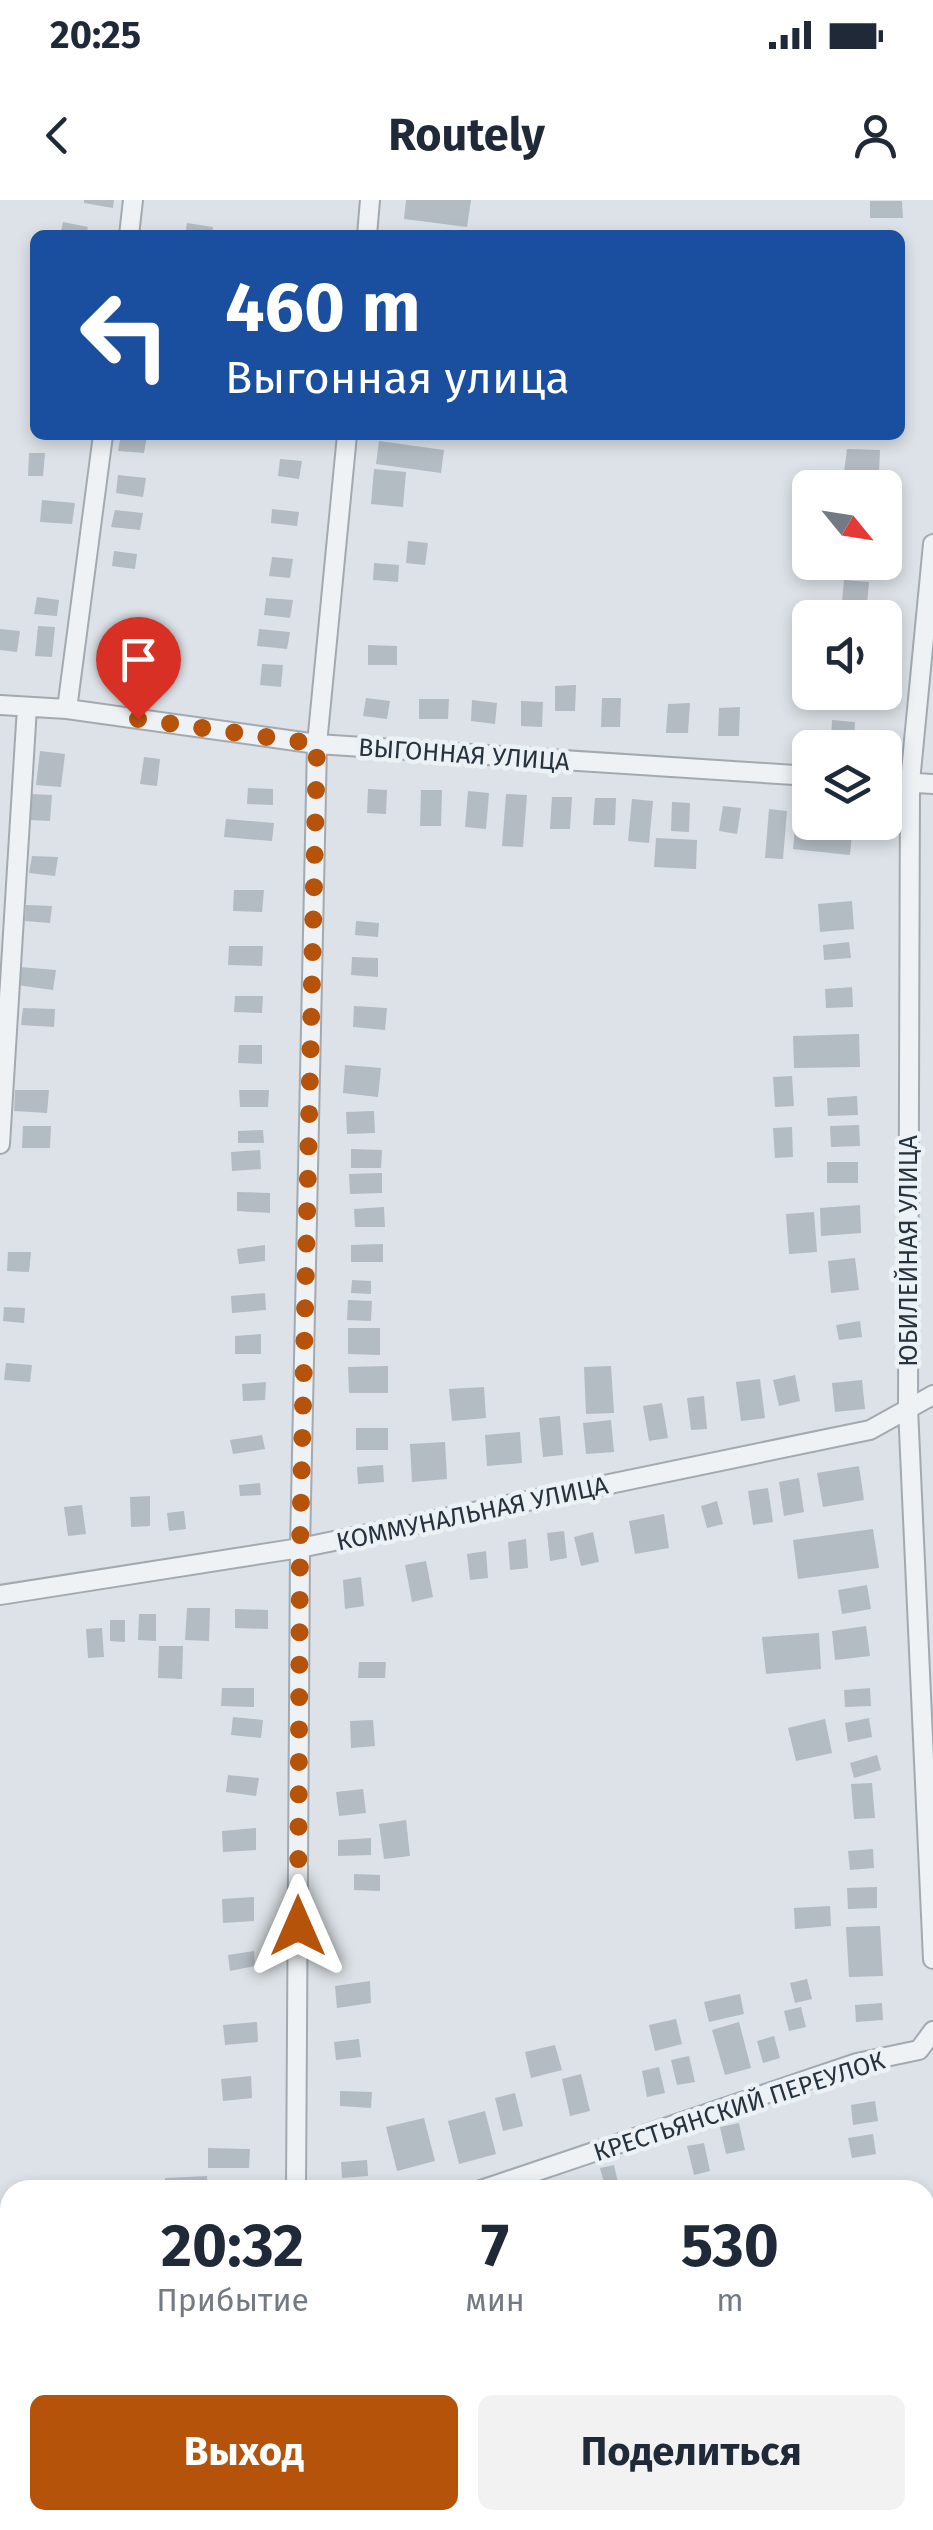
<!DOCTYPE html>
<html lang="ru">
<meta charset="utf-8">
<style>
:root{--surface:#fff;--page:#f2f2f3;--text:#1f2937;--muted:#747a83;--accent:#b45309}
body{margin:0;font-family:"Fira Sans",sans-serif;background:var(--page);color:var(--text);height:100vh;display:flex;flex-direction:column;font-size:38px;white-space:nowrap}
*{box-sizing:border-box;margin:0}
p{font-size:32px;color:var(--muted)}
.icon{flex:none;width:55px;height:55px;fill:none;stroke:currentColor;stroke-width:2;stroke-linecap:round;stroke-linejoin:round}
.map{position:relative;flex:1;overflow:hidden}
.side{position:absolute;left:0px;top:1980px;width:935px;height:350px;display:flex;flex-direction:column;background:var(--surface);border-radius:30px 30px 0 0;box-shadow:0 5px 15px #0003}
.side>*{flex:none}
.banner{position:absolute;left:30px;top:30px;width:875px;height:210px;border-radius:15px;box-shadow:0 5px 15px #0003;background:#1a4fa0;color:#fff;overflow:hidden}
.needle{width:65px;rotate:120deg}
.buttons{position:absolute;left:792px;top:270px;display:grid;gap:20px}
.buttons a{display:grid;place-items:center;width:110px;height:110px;border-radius:15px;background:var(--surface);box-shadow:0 5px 15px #0003;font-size:50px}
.pin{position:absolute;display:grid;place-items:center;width:85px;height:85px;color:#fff;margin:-102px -42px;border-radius:50% 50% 50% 0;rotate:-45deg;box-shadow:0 0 10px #0007}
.pin .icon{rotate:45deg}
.me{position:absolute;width:110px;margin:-55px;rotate:0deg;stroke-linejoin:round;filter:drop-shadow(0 0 8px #0008)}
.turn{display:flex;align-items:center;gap:35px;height:210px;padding:0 30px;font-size:45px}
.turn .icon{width:130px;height:130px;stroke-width:2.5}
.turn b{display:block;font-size:70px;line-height:85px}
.eta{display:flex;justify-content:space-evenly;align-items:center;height:170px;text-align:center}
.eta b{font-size:60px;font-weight:700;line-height:70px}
.cta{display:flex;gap:20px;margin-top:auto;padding:20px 30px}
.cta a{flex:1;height:115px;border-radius:15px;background:var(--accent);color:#fff;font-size:40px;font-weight:700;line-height:115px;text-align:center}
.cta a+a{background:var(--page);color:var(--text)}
.status{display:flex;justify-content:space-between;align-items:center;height:70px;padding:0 50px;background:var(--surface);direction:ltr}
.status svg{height:28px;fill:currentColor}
header{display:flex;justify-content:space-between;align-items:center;height:130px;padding:0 30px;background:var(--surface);font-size:45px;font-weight:700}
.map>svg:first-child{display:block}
.building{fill:#b3bcc3}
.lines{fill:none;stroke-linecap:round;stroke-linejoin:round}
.street-casing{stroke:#a2aab1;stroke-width:22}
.street{stroke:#eff2f5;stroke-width:18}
.route{stroke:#b45309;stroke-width:18;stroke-dasharray:0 32.4}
.labels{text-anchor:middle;stroke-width:9;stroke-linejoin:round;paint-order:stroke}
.street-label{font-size:25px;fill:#26323d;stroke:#ebf1f4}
</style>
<div class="status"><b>20:25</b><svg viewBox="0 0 49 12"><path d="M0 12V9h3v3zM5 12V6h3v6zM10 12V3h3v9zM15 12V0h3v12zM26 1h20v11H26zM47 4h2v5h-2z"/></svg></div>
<header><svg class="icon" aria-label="back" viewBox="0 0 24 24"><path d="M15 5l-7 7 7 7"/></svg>Routely<svg class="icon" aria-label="person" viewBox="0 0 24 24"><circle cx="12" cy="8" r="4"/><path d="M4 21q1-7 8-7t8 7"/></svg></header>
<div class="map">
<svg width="933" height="2330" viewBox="0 0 933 2330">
<rect width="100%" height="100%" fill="#dce2e7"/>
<path class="building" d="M84,0H114L113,8L84,3Z
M406,0H471L467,27L404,19Z
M870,1H902L903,18H870Z
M63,22L88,27L86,35H60Z
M187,23L213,27L212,35H185Z
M121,235H147L144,253L118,251Z
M379,241L444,250L441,273L376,264Z
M847,249L880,250L879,274L844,272Z
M29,253H45L43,276H28Z
M280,259L302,261L299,279L278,276Z
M374,269L406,272L403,307L371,304Z
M118,275L146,278L143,297L116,293Z
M42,300L75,303L72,324L40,322Z
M272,309L299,312L297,326L271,323Z
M115,310L143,313L140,330L111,327Z
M408,341L428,343L425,365L406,363Z
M114,351L137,354L135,369L112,366Z
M272,357L293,359L290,378L269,376Z
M374,363L399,365L398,382L373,380Z
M844,380L869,382L867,404L842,402Z
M37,397L59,400L57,416L34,414Z
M266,398L293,400L290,418L264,415Z
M38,426L55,427L52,457L35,456Z
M0,429L20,431L17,452L0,450Z
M259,429L290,432L287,449L257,446Z
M368,445L397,446V465H368Z
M262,464L283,465L281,487L260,485Z
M576,485L575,511H555V486Z
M366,498L390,501L387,519L363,516Z
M602,498H621L620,527H601Z
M419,499H449L448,519H419Z
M472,500L497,503L495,524L471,521Z
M521,501L543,502L542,527L521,526Z
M690,503L688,533H666L668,504Z
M740,507L739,536H718L719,508Z
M832,520L855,522L854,541L831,539Z
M40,551L65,554L61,587L36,585Z
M144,557L160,559L157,586L140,584Z
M248,588L273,589V605L247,604Z
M368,589L387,590L386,614L367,613Z
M421,590H442L441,626H420Z
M468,591L489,593L486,629L465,627Z
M31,594L52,595L50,621L30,620Z
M506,594L527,595L523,647L502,646Z
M552,597H572L570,629H550Z
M595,598H616L615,625H593Z
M632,599L653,601L649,643L628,641Z
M672,602L690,603L689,632L671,631Z
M723,606L741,608L737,634L719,631Z
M797,608L810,609V622H853L850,655L793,649Z
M769,609L787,611L783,659L765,658Z
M226,619L274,623L272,641L224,637Z
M656,638L697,640L696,669L654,667Z
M32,656L58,657L55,676L29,673Z
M234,690H264L262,712L233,711Z
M852,701L854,729L820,732L818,704Z
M26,705L52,706L50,723L25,721Z
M356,721L379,723L378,737L355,735Z
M849,742L851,758L824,760L823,745Z
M229,746H263L262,766L228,765Z
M352,757L378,758V777L351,775Z
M19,767L56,770L53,790L17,785Z
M852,787L853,807L826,808L825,789Z
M235,796H263L262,813L234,812Z
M354,806L387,808L385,830L353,827Z
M23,808L55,809L54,827L21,825Z
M859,834L860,867L794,868L793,836Z
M239,845H262V864L238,863Z
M345,865L381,868L378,897L343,893Z
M792,876L794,906L775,907L773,877Z
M15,890H49L47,913L14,911Z
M239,890H269L268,907H240Z
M857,896L858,915L828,916L827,898Z
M374,911L375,933L347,934L346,912Z
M859,925L860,946L831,947L830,926Z
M23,926H51L50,948H22Z
M792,927L793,957L775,958L773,928Z
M263,930L264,943H238V931Z
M351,949L382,950L381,968H351Z
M260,950L261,969L232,971L231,952Z
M827,962H858V983H827Z
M382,973V993L350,994L349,974Z
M237,992L270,993V1013L237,1011Z
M860,1005L861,1033L821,1036L820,1008Z
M384,1007L385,1027H355L354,1009Z
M814,1012L817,1052L789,1054L786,1014Z
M383,1044V1062H351V1045Z
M265,1045V1061L239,1064L237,1049Z
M8,1052H31L29,1072L7,1071Z
M855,1058L859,1090L831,1093L828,1061Z
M352,1080L371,1081V1094L351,1093Z
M265,1093L266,1110L232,1113L231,1096Z
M348,1100L372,1101L371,1121L347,1120Z
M4,1107L25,1108L24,1123L3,1121Z
M860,1121L862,1137L839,1140L836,1125Z
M348,1128H380V1155L348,1154Z
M261,1134V1154H235V1136Z
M6,1163L32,1165L30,1182L4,1180Z
M388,1166V1193H349L348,1167Z
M611,1166L614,1213L586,1214L584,1167Z
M795,1175L800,1201L779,1206L773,1180Z
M760,1179L765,1218L741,1221L736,1182Z
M862,1180L865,1209L835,1212L832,1183Z
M266,1182L265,1200L243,1201L242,1184Z
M484,1187L486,1218L452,1221L449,1189Z
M704,1196L707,1229L691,1230L687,1198Z
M662,1203L668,1238L649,1241L643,1206Z
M560,1216L563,1255L543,1257L539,1218Z
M611,1220L614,1252L586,1254L583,1223Z
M356,1228H388V1250H356Z
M520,1232L522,1263L487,1266L485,1235Z
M262,1235L265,1249L233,1254L230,1240Z
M445,1242L447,1279L412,1282L410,1244Z
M383,1265L384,1282L358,1284L357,1267Z
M859,1266L864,1300L823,1307L817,1273Z
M799,1278L804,1312L784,1316L779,1282Z
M260,1283L261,1295L240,1296L239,1285Z
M768,1288L773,1322L753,1325L748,1291Z
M150,1296V1326L131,1327L130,1297Z
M717,1301L723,1324L707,1328L701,1306Z
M82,1305L86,1334L68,1336L64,1307Z
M184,1311L186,1329L169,1331L167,1313Z
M664,1314L669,1348L635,1354L629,1321Z
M873,1329L879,1368L798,1379L793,1340Z
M564,1331L567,1358L550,1361L547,1333Z
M593,1332L599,1362L581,1366L574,1337Z
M526,1339L528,1368L510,1370L508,1342Z
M486,1351L488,1378L470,1380L467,1354Z
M426,1361L433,1397L412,1402L405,1365Z
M361,1377L364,1406L345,1409L343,1380Z
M867,1385L871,1409L842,1414L838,1390Z
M187,1408H210L209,1441L185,1440Z
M235,1409L268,1410V1429L235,1428Z
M139,1414H156V1441L138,1440Z
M110,1420H125V1442L110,1441Z
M866,1426L870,1456L835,1460L832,1431Z
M102,1428L104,1457L88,1458L86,1429Z
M819,1433L821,1469L766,1474L762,1437Z
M159,1446H183L182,1479L158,1478Z
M359,1462H386L385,1478H358Z
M222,1488H254V1507L221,1506Z
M870,1488L871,1506L845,1507L844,1490Z
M233,1517L263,1520L261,1538L231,1535Z
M869,1518L872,1537L848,1542L845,1523Z
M825,1519L832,1553L796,1561L788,1528Z
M373,1520L375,1546L351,1548L350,1521Z
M877,1555L881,1570L854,1578L850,1563Z
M228,1575L259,1578L256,1596L226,1592Z
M872,1583L875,1618L854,1619L851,1584Z
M363,1589L366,1613L339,1616L336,1592Z
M406,1620L410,1656L384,1659L379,1624Z
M256,1628V1650L223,1652L222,1631Z
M371,1638V1655L338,1656V1640Z
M873,1649L874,1668L850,1670L848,1651Z
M354,1674L380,1675V1691L354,1690Z
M877,1687V1708L848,1709L847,1688Z
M254,1697V1721L223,1723L222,1699Z
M830,1706L831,1726L795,1729L794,1708Z
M880,1726L883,1776L849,1777L846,1727Z
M254,1751L255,1766L230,1771L228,1755Z
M807,1779L812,1799L795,1803L790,1783Z
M370,1781L371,1803L337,1808L335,1786Z
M740,1794L744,1814L709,1822L704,1802Z
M882,1803L883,1820L856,1822L855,1805Z
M801,1807L806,1827L789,1831L784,1811Z
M676,1819L682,1844L655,1851L649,1825Z
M257,1822L258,1842L225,1845L223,1825Z
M739,1822L751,1868L725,1875L712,1830Z
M774,1836L780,1858L763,1863L757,1841Z
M359,1839L361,1857L336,1860L334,1842Z
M555,1845L562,1870L531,1878L525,1852Z
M689,1856L695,1882L677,1885L671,1860Z
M659,1867L665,1893L647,1897L642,1871Z
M581,1874L590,1911L570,1916L562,1879Z
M251,1876L252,1898L223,1901L221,1879Z
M340,1891L372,1892L371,1908L340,1906Z
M515,1893L523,1926L503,1931L495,1898Z
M875,1901L878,1921L853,1925L851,1905Z
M485,1911L496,1954L459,1964L448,1921Z
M424,1918L435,1961L397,1971L386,1927Z
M739,1923L745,1950L726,1954L720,1927Z
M873,1934L876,1954L852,1958L848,1938Z
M704,1943L710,1971L694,1975L687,1946Z
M208,1948L250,1949L249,1968H208Z
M367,1960L368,1976L342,1978L341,1962Z
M614,1965L619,1987L606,1990L600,1968Z
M207,1976L208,1990H165V1978Z
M10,2095V2165L6,2168L0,2160V2102Z
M842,2320H870L871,2325L844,2330Z"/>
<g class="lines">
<defs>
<path id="street" d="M129,35L133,0
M367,35L370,0
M933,344L910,582L908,1208L933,1759
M0,505L67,509L317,544L810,576
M67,509L103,235
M885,581L933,584
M0,944L27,507
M0,1395L300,1348L870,1230L933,1195
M296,1990L300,1348L317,544L347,235
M481,1990L857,1863L919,1850L933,1831
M0,2227L10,2220
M382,2320L387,2330"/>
</defs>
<use href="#street" class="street-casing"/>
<use href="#street" class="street"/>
</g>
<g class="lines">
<path class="route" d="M138,519L317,544L300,1348L298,1726"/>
</g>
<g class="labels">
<g class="street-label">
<text transform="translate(464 554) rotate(4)" y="9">ВЫГОННАЯ УЛИЦА</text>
<text transform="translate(908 1051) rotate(-90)" y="9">ЮБИЛЕЙНАЯ УЛИЦА</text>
<text transform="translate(472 1313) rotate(-12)" y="9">КОММУНАЛЬНАЯ УЛИЦА</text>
<text transform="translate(739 1906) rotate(-18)" y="9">КРЕСТЬЯНСКИЙ ПЕРЕУЛОК</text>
</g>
</g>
</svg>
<div class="buttons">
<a><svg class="needle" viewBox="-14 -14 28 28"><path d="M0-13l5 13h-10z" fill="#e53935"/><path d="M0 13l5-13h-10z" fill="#747a83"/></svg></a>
<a><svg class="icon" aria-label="sound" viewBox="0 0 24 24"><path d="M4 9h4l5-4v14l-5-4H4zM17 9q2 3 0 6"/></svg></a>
<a><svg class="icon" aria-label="layers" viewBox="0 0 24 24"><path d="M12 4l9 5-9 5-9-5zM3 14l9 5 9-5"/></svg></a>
</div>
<div class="pin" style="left:138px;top:519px;background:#d93025"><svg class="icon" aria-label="arrive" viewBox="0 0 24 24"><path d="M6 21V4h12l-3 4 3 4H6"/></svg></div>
<svg class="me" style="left:298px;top:1726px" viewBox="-20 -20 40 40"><path d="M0-17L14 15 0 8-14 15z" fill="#b45309" stroke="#fff" stroke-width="4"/></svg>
<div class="banner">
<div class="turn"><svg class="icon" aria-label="left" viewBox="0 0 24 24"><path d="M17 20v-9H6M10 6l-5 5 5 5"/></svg><div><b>460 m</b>Выгонная улица</div></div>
</div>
<section class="side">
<div class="eta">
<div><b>20:32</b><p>Прибытие</p></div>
<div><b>7</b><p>мин</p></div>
<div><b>530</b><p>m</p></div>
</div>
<div class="cta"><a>Выход</a><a>Поделиться</a></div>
</section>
</div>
